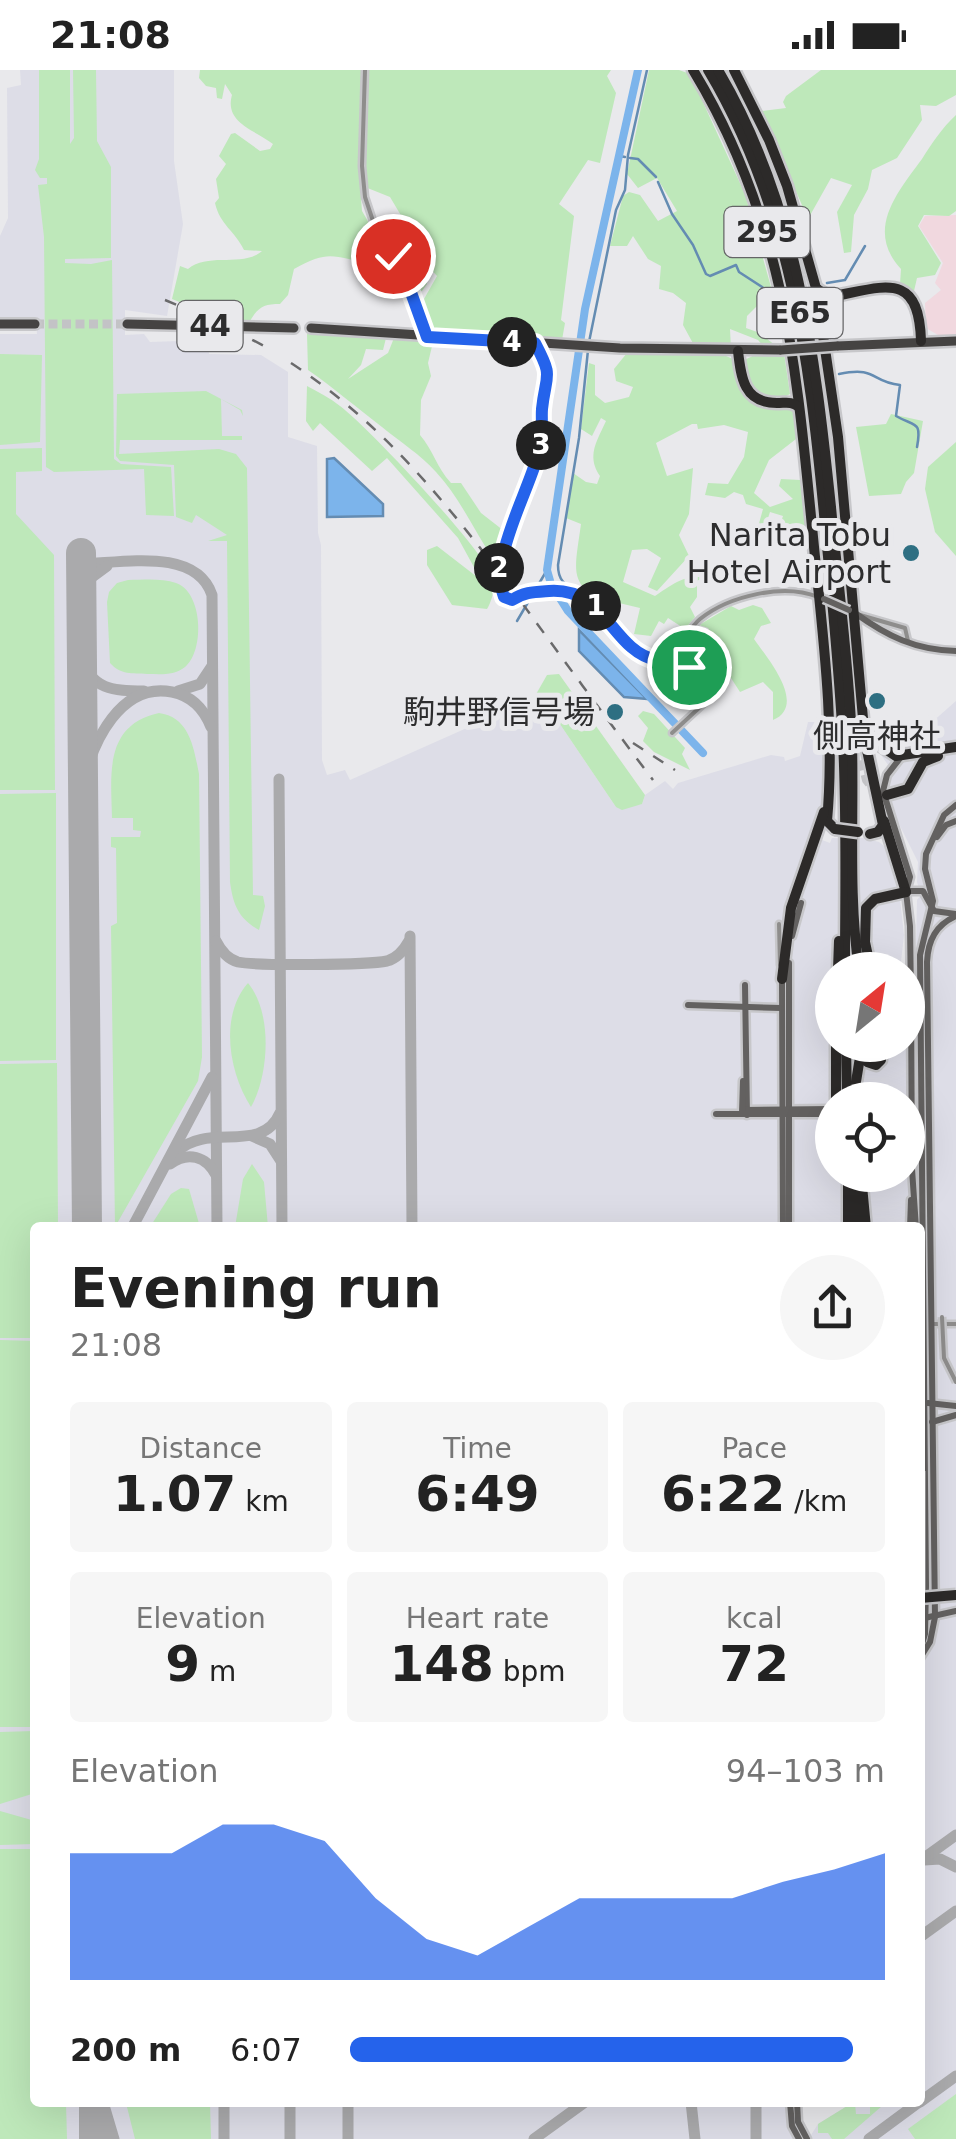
<!DOCTYPE html>
<html lang="en">
<head>
<meta charset="utf-8">
<style>
	:root { --surface:#fff; --page:#f6f6f6; --text:#222; --muted:#767676; --accent:#2563eb }
	body { margin:0; font-family:"DejaVu Sans","Noto Sans JP",sans-serif; background:var(--page); color:var(--text); height:100vh; display:flex; flex-direction:column; font-size:38px; white-space:nowrap }
	* { box-sizing:border-box; margin:0 }
	p { font-size:32px; color:var(--muted) }
	.icon { flex:none; width:55px; height:55px; fill:none; stroke:currentColor; stroke-width:2; stroke-linecap:round; stroke-linejoin:round }
	.map { position:relative; flex:1; overflow:hidden }
	.sheet { position:absolute; left:30px; top:1152px; width:895px; height:885px; display:flex; flex-direction:column; background:var(--surface); border-radius:10px; box-shadow:0 10px 40px #0002 }
	.sheet>* { flex:none }
	.needle { width:65px; rotate:30deg }
	.buttons { position:absolute; left:815px; top:882px; display:grid; gap:20px }
	.buttons a { display:grid; place-items:center; width:110px; height:110px; border-radius:50%; background:var(--surface); box-shadow:0 10px 40px #0002; font-size:50px }
	.pin { position:absolute; display:grid; place-items:center; width:85px; height:85px; color:#fff; margin:-42px; border:5px solid #fff; border-radius:50%; box-shadow:0 2px 10px #0007 }
	.km { position:absolute; width:50px; height:50px; margin:-25px; border-radius:50%; background:#222; color:#fff; font-size:28px; line-height:50px; text-align:center }
	.round { display:grid; place-items:center; flex:none; width:105px; height:105px; border-radius:52px; background:var(--page) }
	.overview { display:flex; align-items:center; justify-content:space-between; height:170px; padding:0 40px }
	h1 { font-size:55px; font-weight:800; line-height:75px }
	.figures { display:grid; grid-template-columns:repeat(3,1fr); gap:15px; height:170px; padding:10px 40px }
	.figures div { display:grid; align-content:center; border-radius:10px; background:var(--page); text-align:center }
	.figures b { font-size:50px; font-weight:800 }
	.figures small { font-size:28px; font-weight:400 }
	.figures p { font-size:28px }
	.chart { height:280px; padding:20px 40px }
	.chart p { display:flex; justify-content:space-between }
	.chart svg { width:100%; height:180px; margin-top:10px; fill:var(--accent); opacity:.7 }
	ul { padding:0 40px; list-style:none; font-size:32px }
	li { display:grid; grid-template-columns:160px 120px 1fr; align-items:center; height:75px }
	li i { height:25px; border-radius:12px; background:var(--accent) }
	.status { display:flex; justify-content:space-between; align-items:center; height:70px; padding:0 50px; background:var(--surface); direction:ltr }
	.status svg { height:28px; fill:currentColor }
	.map>svg:first-child { display:block }
	.commercial { fill:#f1d8df }
	.built { fill:#dddde7; fill-rule:evenodd }
	.green { fill:#bee8ba }
	.water { fill:#7cb4eb; stroke:#648cb2; stroke-width:2.5 }
	.lines { fill:none; stroke-linecap:round; stroke-linejoin:round }
	.stream { stroke:#648cb2; stroke-width:2.5 }
	.river { stroke:#7cb4eb; stroke-width:8 }
	.taxiway { stroke:#aaaaac; stroke-width:11 }
	.runway { stroke:#aaaaac; stroke-width:30 }
	.primary-tunnel { stroke:#c3c3c6; stroke-width:9; stroke-dasharray:9 4.5; stroke-linecap:butt }
	.highway-tunnel { stroke:#c3c3c6; stroke-width:10; stroke-dasharray:10 5; stroke-linecap:butt }
	.street-casing { stroke:#c7c7ca; stroke-width:9 }
	.secondary-casing { stroke:#c7c7ca; stroke-width:11 }
	.primary-casing { stroke:#c7c7ca; stroke-width:14 }
	.highway-casing { stroke:#c7c7ca; stroke-width:15 }
	.street { stroke:#8e8d8c; stroke-width:4 }
	.secondary { stroke:#636160; stroke-width:6 }
	.primary { stroke:#454342; stroke-width:9 }
	.highway { stroke:#2c2a29; stroke-width:10 }
	.rail { stroke:#6a6a6b; stroke-width:2.5; stroke-dasharray:12 12; stroke-linecap:butt }
	.street-bridge-casing { stroke:#c7c7ca; stroke-width:9; stroke-linecap:butt }
	.secondary-bridge-casing { stroke:#c7c7ca; stroke-width:11; stroke-linecap:butt }
	.primary-bridge-casing { stroke:#c7c7ca; stroke-width:14; stroke-linecap:butt }
	.highway-bridge-casing { stroke:#c7c7ca; stroke-width:15; stroke-linecap:butt }
	.street-bridge { stroke:#8e8d8c; stroke-width:4 }
	.secondary-bridge { stroke:#636160; stroke-width:6 }
	.primary-bridge { stroke:#454342; stroke-width:9 }
	.highway-bridge { stroke:#2c2a29; stroke-width:10 }
	.route-casing { stroke:#fff; stroke-width:20 }
	.route { stroke:#2563eb; stroke-width:12 }
	.poi-dot { fill:#2e6f82; stroke:#e9e9ec; stroke-width:4 }
	.labels { text-anchor:middle; stroke-width:10; stroke-linejoin:round; paint-order:stroke }
	.shield { fill:#e9e9ec; stroke:#656567; stroke-width:2.5 }
	.shield-label { font-size:30px; font-weight:bold; fill:#2d2d2e }
	.poi-label { font-size:32px; fill:#2d2d2e; stroke:#e9e9ec; text-anchor:end }
</style>
</head>
<body>
<div class="status"><b>21:08</b><svg viewBox="0 0 49 12"><path d="M0 12V9h3v3zM5 12V6h3v6zM10 12V3h3v9zM15 12V0h3v12zM26 1h20v11H26zM47 4h2v5h-2z"/></svg></div>
<div class="map">
<svg width="956" height="2069" viewBox="0 0 956 2069">
	<rect width="100%" height="100%" fill="#e9e9ec"/>
	<polygon class="commercial" points="956,145 956,265 938,265 926,258 925,233 941,220 935,213 943,193 919,156 925,146"/>
	<path class="built" d="M20,0H174V91L183,154L167,246L125,240V265L144,264L150,272L208,270L209,284L261,285L288,302V367L317,376L318,463L321,475L322,690L327,705L345,700L350,710L514,637L543,629L616,737L642,734L645,725L665,711L673,719L678,713L771,685L784,687L785,691L800,686L808,652H819L823,654L826,690L824,726L812,766L830,773L832,768H864L879,772L885,777L900,829L904,865L900,900H832V975H908V930L915,929L917,830L921,825L917,812L918,792L886,728L888,714L893,702L879,682V658L892,654L899,658L915,654L916,657L931,653L956,631V2069H0V264H37L36,247H0V166L8,148L7,18L21,15ZM832,1030H908V1105H832ZM35,1158H920V2032L852,2033L818,2054L811,2065L802,2049V2032H35Z"/>
	<g class="green">
		<polygon points="39,0 70,0 70,74 74,68 73,0 96,0 97,71 111,97 111,188 65,189 65,193 91,194 112,190 114,389 121,394 171,397 174,446 146,445 144,399 54,402 46,397 44,167 38,115 47,114 47,108 40,108 35,100 39,89"/>
		<path d="M200,0H611L607,6L616,23L600,93L588,90L559,134L574,146L561,250L565,253L562,270L435,262L420,236L437,206L429,197L424,202L427,214L422,221L411,223L409,227H397L394,223L379,226L373,209L398,202L424,184L390,127L360,115L362,141L385,181L372,193C335,189 332,177 294,199L288,225L280,234C264,234 258,237 250,251L231,253L172,229L180,196L188,199C209,182 243,198 262,181L244,180C235,161 220,155 215,133L219,128L216,109L226,94L219,86L231,64L235,63L260,81L270,79L273,74C255,60 224,53 232,25L225,14L222,29L217,28L216,18L206,16L199,8Z"/>
		<polygon points="649,0 679,0 690,4 745,124 776,235 765,228 747,246 746,258 760,263 776,276 764,277 758,270 730,259 731,279 695,277 683,255 686,233 673,223 659,219 661,196 648,189 633,166 627,176 610,176 623,126 629,122 640,125 658,151 677,141 657,108 638,118 627,104"/>
		<polygon points="821,0 956,0 956,25 936,36 920,35 922,50 897,88 872,100 868,119 854,145 851,182 844,183 837,142 852,115 831,108 808,149 761,41 786,38 783,32 786,26"/>
		<path d="M956,45V141L949,146L924,145L918,156L941,193L935,205L917,208L914,221L900,214L901,199C865,160 897,123 922,89C932,73 942,58 956,45Z"/>
		<path d="M307,264L386,268L383,280L366,279L361,295L348,309L388,283L394,268L433,272L428,293L431,306L421,330L420,365C433,380 437,398 451,413H461L481,443L508,464L496,493C475,463 461,429 436,402C420,384 400,372 382,357C357,338 334,318 308,300Z"/>
		<path d="M627,283L724,285L735,290L736,306L742,318L793,340L796,369L769,390L754,423L770,437L793,429L779,416L781,409L800,410L809,476L777,463L783,446L770,442L764,460L758,457L763,439L746,434L743,425L734,422L725,428L705,425L708,413L728,414L744,387L748,362L724,355L698,359L697,354H692L656,373L667,406L693,398L689,444L679,465L689,486L657,521L648,517L661,488L647,479L632,480L623,512L655,526C676,512 682,506 710,505L714,508L708,511L704,507L697,511V527L690,537L695,547L685,559L668,548L664,554L659,551L651,566L634,564L640,538L619,533L616,545C569,510 573,511 581,454L566,448L573,403L586,412L597,414L600,406C586,386 597,371 606,351L601,348L592,366L581,359L589,293L595,295V325L605,333L629,327L633,317L616,311L614,299Z"/>
		<polygon points="784,283 790,324 780,329 752,321 742,291 755,285"/>
		<polygon points="0,284 42,285 40,372 0,375"/>
		<path d="M307,316C318,322 330,328 340,336C366,355 487,483 493,509C495,520 492,530 487,539L452,535L427,495V480L437,476L481,510L458,468L387,388L372,401L320,353L313,361L306,351Z"/>
		<path d="M206,321L242,340L243,346L240,340L221,329L222,366H242V355V370H120L119,384L219,379L236,384L247,398L253,825L263,826L265,836L259,860C239,849 233,835 230,812L227,471H208L227,465L196,445L192,453L176,447L174,395L120,391L116,386L117,324Z"/>
		<polygon points="891,344 923,351 914,403 906,412 901,424 869,426 856,357 886,354"/>
		<polygon points="956,372 956,486 935,462 925,419 928,397"/>
		<polygon points="42,378 42,401 16,402 16,444 54,485 55,720 0,720 0,379"/>
		<path d="M128,510C143,510 162,508 176,513C203,522 205,581 185,597C174,606 160,604 147,604C132,603 121,605 110,593L107,532L109,522L117,513Z"/>
		<path d="M753,535L762,538L771,553L761,556L754,569C767,588 808,635 773,650V622L763,612L740,622L731,608H724L720,596L727,592L729,583L712,578L714,568L708,558L699,555L731,536L739,540Z"/>
		<polygon points="559,604 645,725 642,734 622,740 616,737 543,629 535,626 547,605"/>
		<polygon points="643,641 654,644 685,678 682,684 690,700 654,682 643,671 648,658 638,646"/>
		<path d="M159,643C190,647 194,679 199,704L202,987L198,1011L115,1157L111,856L117,853L116,778L111,777V767H140L141,761L133,760V748H112C111,704 104,655 159,643Z"/>
		<polygon points="56,723 56,990 0,991 0,724"/>
		<path d="M248,913C273,943 269,1005 251,1037C229,1003 219,946 248,913Z"/>
		<polygon points="57,993 58,1157 35,1158 35,1268 0,1268 0,994"/>
		<polygon points="252,1094 264,1112 268,1157 235,1157 243,1109"/>
		<polygon points="181,1118 189,1119 200,1157 150,1157 171,1124"/>
		<polygon points="0,1270 35,1271 35,1657 0,1657"/>
		<polygon points="35,1661 35,1723 0,1734 0,1662"/>
		<polygon points="0,1741 35,1751 35,1774 0,1775"/>
		<polygon points="0,1779 35,1779 35,2032 66,2033 67,2069 0,2069"/>
		<polygon points="956,2024 956,2069 915,2069 908,2059"/>
		<polygon points="126,2033 210,2033 211,2069 135,2069"/>
		<polygon points="852,2033 855,2033 856,2044 870,2044 870,2033 879,2033 882,2036 844,2069 832,2069 828,2063 818,2063 818,2054"/>
	</g>
	<g class="water">
		<polygon points="334,388 383,434 383,446 327,447 327,389"/>
		<polygon points="579,560 647,629 624,627 579,581"/>
	</g>
	<g class="lines">
		<g class="stream">
			<polyline points="620,86 625,87"/>
			<polyline points="630,88 638,89 656,107"/>
			<polyline points="658,112 672,144 693,175 706,204 710,206 736,195 739,202 765,219 772,244"/>
			<polyline points="827,213 845,210 865,176"/>
			<polyline points="589,272 616,140 625,120 628,85 647,0"/>
			<path d="M839,304C878,296 870,312 900,315L896,346C915,357 922,350 917,377"/>
			<path d="M578,520C564,515 558,510 558,495L579,368L588,280"/>
			<polyline points="517,551 547,500"/>
		</g>
		<polyline class="river" points="638,0 585,239 547,500 551,514 568,541 703,683"/>
		<g class="taxiway">
			<path d="M81,494C122,493 196,477 212,525L217,1158"/>
			<polyline points="81,528 88,510 107,496"/>
			<path d="M82,586C90,620 114,621 144,621"/>
			<polyline points="178,621 200,614 212,596"/>
			<polyline points="279,709 282,1158"/>
			<path d="M84,713C92,672 121,612 172,622C192,626 204,639 211,657"/>
			<polyline points="410,866 412,1158"/>
			<path d="M216,871C221,881 227,889 238,892C256,896 368,895 387,891C398,888 404,880 409,871"/>
			<polyline points="252,1066 270,1074 281,1091"/>
			<path d="M178,1081C208,1052 262,1085 280,1043"/>
			<path d="M170,1094C188,1081 206,1086 216,1105"/>
			<polyline points="132,1158 212,1007"/>
			<polyline points="924,1790 940,1789 956,1797"/>
			<polyline points="920,1791 956,1765"/>
			<polyline points="920,1867 956,1841"/>
			<polyline points="103,2032 114,2069"/>
			<polyline points="224,2032 224,2069"/>
			<polyline points="290,2032 290,2069"/>
			<polyline points="348,2032 348,2069"/>
			<polyline points="691,2032 695,2069"/>
			<polyline points="756,2032 756,2069"/>
			<polyline points="920,2032 956,2006"/>
			<polyline points="534,2069 585,2032"/>
			<polyline points="869,2069 919,2032"/>
		</g>
		<g class="runway">
			<polyline points="81,483 87,1158"/>
			<polyline points="94,2032 94,2069"/>
		</g>
		<polyline class="primary-tunnel" points="35,254 127,254"/>
		<polyline class="highway-tunnel" points="862,690 867,710 875,720"/>
		<g class="street-casing">
			<g id="street">
				<polyline points="365,0 362,96 365,127 378,166 404,203 426,262"/>
				<path d="M535,273L550,305L542,338V373L527,423L500,491L499,515L504,527L512,530C524,522 534,522 548,521C608,516 620,587 655,589C678,591 685,561 700,549C729,526 783,513 818,527"/>
				<polyline points="860,545 905,558 908,571"/>
				<polyline points="672,663 713,625 698,613 678,577"/>
				<polyline points="779,854 780,895"/>
				<polyline points="931,1254 956,1254"/>
			</g>
		</g>
		<g class="secondary-casing">
			<g id="secondary">
				<path d="M855,543C887,566 915,580 956,581"/>
				<polyline points="901,687 887,705 883,721 910,807 906,822 910,856 911,929"/>
				<polyline points="937,767 946,755 956,751"/>
				<polyline points="907,821 923,821 934,841 956,844"/>
				<polyline points="792,866 801,833"/>
				<polyline points="789,893 789,1158"/>
				<polyline points="782,909 783,1158"/>
				<polyline points="745,915 747,1045"/>
				<polyline points="688,935 781,938"/>
				<polyline points="743,1040 832,1039"/>
				<polyline points="742,1043 743,1011"/>
				<polyline points="716,1044 832,1044"/>
				<polyline points="912,1099 916,1158"/>
				<polyline points="910,1158 911,1130"/>
				<polyline points="928,1333 956,1336"/>
				<polyline points="932,1352 956,1345"/>
				<polyline points="920,1549 956,1541"/>
				<polyline points="920,1581 925,1564 926,1516 920,885 933,831 925,799 926,784 944,745 956,735"/>
				<path d="M920,1588L930,1572L935,1547L927,892C928,870 936,855 956,846"/>
				<polyline points="790,2032 792,2056 799,2069"/>
				<polyline points="797,2032 798,2052 807,2069"/>
			</g>
		</g>
		<g class="primary-casing">
			<g id="primary">
				<polyline points="0,254 35,254"/>
				<polyline points="127,254 294,258"/>
				<polyline points="311,258 620,278 781,280"/>
				<polyline points="837,276 956,271"/>
			</g>
		</g>
		<g class="highway-casing">
			<g id="highway">
				<path d="M693,0C789,158 797,308 815,487C824,574 835,664 827,751L835,759"/>
				<path d="M708,0C790,137 809,288 824,444C831,520 839,596 843,672C847,748 845,824 845,900"/>
				<path d="M718,0C798,135 815,284 831,437C838,515 849,594 852,672C854,748 848,825 859,900"/>
				<polyline points="734,0 769,70 787,116 816,218 838,367 865,671 883,755 878,762 870,764"/>
				<path d="M816,218L829,227C882,218 919,198 921,271"/>
				<path d="M738,281C741,308 744,333 777,333C787,333 791,331 799,337"/>
				<polyline points="868,655 878,674 896,686 956,677"/>
				<polyline points="887,725 908,719 923,692 938,686"/>
				<polyline points="884,751 906,822"/>
				<polyline points="838,900 839,871"/>
				<polyline points="871,900 865,872 866,838 875,829 906,822"/>
				<polyline points="782,909 791,838 824,742"/>
				<polyline points="846,975 847,1030"/>
				<polyline points="864,981 867,992 876,995 881,990 882,975"/>
				<polyline points="836,1030 836,975"/>
				<polyline points="853,1030 862,975"/>
				<polyline points="848,1105 848,1158"/>
				<polyline points="861,1105 866,1158"/>
				<polyline points="856,1111 856,1158"/>
			</g>
		</g>
		<use href="#street" class="street"/>
		<use href="#secondary" class="secondary"/>
		<use href="#primary" class="primary"/>
		<use href="#highway" class="highway"/>
		<g class="rail">
			<polyline points="165,230 214,250 270,279"/>
			<path d="M291,293C387,356 454,442 522,533C565,592 609,652 653,710"/>
			<polyline points="633,673 675,700"/>
		</g>
		<g class="street-bridge-casing">
			<polyline id="street-bridge" points="942,1247 944,1288 956,1312"/>
		</g>
		<g class="secondary-bridge-casing">
			<g id="secondary-bridge">
				<polyline points="824,529 849,540"/>
				<polyline points="911,929 912,1099"/>
				<polyline points="920,1401 920,1526"/>
			</g>
		</g>
		<g class="primary-bridge-casing">
			<polyline id="primary-bridge" points="781,280 837,276"/>
		</g>
		<g class="highway-bridge-casing">
			<g id="highway-bridge">
				<polyline points="835,759 858,762"/>
				<polyline points="920,1528 956,1525"/>
			</g>
		</g>
		<use href="#street-bridge" class="street-bridge"/>
		<use href="#secondary-bridge" class="secondary-bridge"/>
		<use href="#primary-bridge" class="primary-bridge"/>
		<use href="#highway-bridge" class="highway-bridge"/>
	</g>
	<g class="lines">
		<g class="route-casing">
			<path id="route" d="M393,186L404,203L427,267L535,273C554,309 546,302 542,339C541,352 544,365 540,378C530,420 489,487 504,527L512,530C524,522 534,522 549,521C606,517 611,580 656,590L678,577L689,597"/>
		</g>
		<use href="#route" class="route"/>
	</g>
	<g class="poi-dot">
		<circle cx="911" cy="483" r="10"/>
		<circle cx="877" cy="631" r="10"/>
		<circle cx="615" cy="642" r="10"/>
	</g>
	<g class="labels">
		<g class="shield">
			<rect x="724.5" y="137" width="85" height="50" rx="8"/>
			<rect x="757.5" y="218" width="85" height="50" rx="8"/>
			<rect x="177.5" y="231" width="65" height="50" rx="8"/>
		</g>
		<g class="shield-label">
			<text x="767" y="172">295</text>
			<text x="800" y="253">E65</text>
			<text x="210" y="266">44</text>
		</g>
		<g class="poi-label">
			<text x="891" y="476">Narita Tobu<tspan x="891" dy="37">Hotel Airport</tspan></text>
			<text x="595" y="653">駒井野信号場</text>
			<text x="877" y="677" text-anchor="middle">側高神社</text>
		</g>
	</g>
</svg>
<div class="buttons">
<a><svg class="needle" viewBox="-14 -14 28 28"><path d="M0-13l5 13h-10z" fill="#e53935"/><path d="M0 13l5-13h-10z" fill="#767676"/></svg></a>
<a><svg class="icon" aria-label="locate" viewBox="0 0 24 24"><circle cx="12" cy="12" r="6"/><path d="M12 2v4M12 18v4M2 12h4M18 12h4"/></svg></a>
</div>
<div class="pin" style="left:689px;top:597px;background:#1e9e55"><svg class="icon" aria-label="arrive" viewBox="0 0 24 24"><path d="M6 21V4h12l-3 4 3 4H6"/></svg></div>
<div class="pin" style="left:393px;top:186px;background:#d93025"><svg class="icon" aria-label="check" viewBox="0 0 24 24"><path d="M5 12l5 5 9-10"/></svg></div>
<b class="km" style="left:596px;top:536px">1</b>
<b class="km" style="left:499px;top:498px">2</b>
<b class="km" style="left:541px;top:375px">3</b>
<b class="km" style="left:512px;top:272px">4</b>
<section class="sheet">
<div class="overview"><div><h1>Evening run</h1><p>21:08</p></div><a class="round"><svg class="icon" aria-label="share" viewBox="0 0 24 24"><path d="M12 15V3M7 8l5-5 5 5M5 13v7h14v-7"/></svg></a></div>
<div class="figures">
<div><p>Distance</p><b>1.07<small> km</small></b></div>
<div><p>Time</p><b>6:49</b></div>
<div><p>Pace</p><b>6:22<small> /km</small></b></div>
</div>
<div class="figures">
<div><p>Elevation</p><b>9<small> m</small></b></div>
<div><p>Heart rate</p><b>148<small> bpm</small></b></div>
<div><p>kcal</p><b>72</b></div>
</div>
<div class="chart"><p><span>Elevation</span>94–103 m</p>
<svg viewBox="0 0 160 44" preserveAspectRatio="none"><path d="M0 44V13L10 13L20 13L30 6L40 6L50 10L60 24L70 34L80 38L90 31L100 24L110 24L120 24L130 24L140 20L150 17L160 13V44z"/></svg>
</div>
<ul>
<li><b>200 m</b>6:07<i style="width:94%"></i></li>
</ul>
</section>
</div>
</body>
</html>
